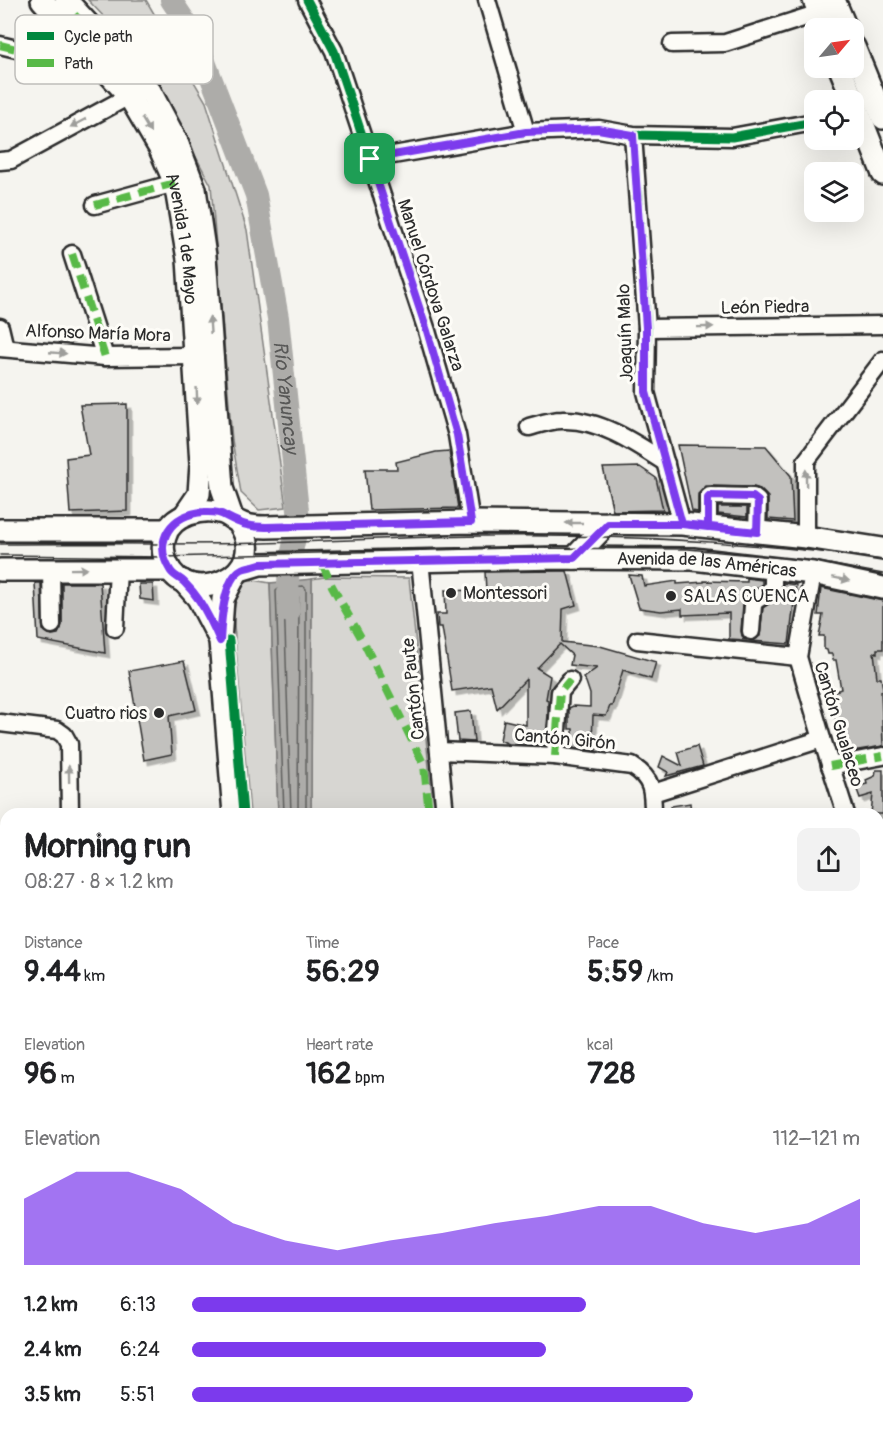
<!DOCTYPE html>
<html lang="en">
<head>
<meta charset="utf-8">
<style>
	:root { --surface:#fff; --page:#f2f2f2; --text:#202124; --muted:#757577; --accent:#7c3aed }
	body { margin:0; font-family:Pangolin,sans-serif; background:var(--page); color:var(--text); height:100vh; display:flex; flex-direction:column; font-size:22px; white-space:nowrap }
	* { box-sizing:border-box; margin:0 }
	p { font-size:20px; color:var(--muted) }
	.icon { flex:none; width:33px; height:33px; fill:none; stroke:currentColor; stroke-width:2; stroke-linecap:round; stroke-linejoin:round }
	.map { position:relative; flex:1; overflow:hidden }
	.details { position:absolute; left:0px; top:808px; width:884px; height:622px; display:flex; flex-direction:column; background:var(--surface); border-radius:18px 18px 0 0; box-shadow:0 6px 24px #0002 }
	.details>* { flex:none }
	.needle { width:39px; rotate:61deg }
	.tools { position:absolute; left:804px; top:18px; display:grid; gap:12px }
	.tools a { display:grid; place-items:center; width:60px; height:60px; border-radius:12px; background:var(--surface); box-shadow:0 6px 24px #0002; font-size:30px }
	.pin { position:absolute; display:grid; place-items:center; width:51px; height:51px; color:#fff; margin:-26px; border-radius:12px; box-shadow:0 3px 9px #0006 }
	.round { display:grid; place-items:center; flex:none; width:63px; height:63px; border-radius:12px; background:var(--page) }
	.headline { display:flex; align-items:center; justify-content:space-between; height:102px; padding:0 24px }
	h1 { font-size:33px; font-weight:700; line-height:45px }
	.figures { display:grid; grid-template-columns:repeat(3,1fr); gap:9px; height:102px; padding:6px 24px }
	.figures div { display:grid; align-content:center }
	.figures b { font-size:30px; font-weight:700 }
	.figures small { font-size:16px; font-weight:400 }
	.figures p { font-size:16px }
	.chart { height:168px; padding:12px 24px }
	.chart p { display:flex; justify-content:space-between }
	.chart svg { width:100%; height:108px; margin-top:6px; fill:var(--accent); opacity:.7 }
	ul { padding:0 24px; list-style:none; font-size:20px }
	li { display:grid; grid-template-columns:96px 72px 1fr; align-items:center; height:45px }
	li i { height:15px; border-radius:8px; background:var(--accent) }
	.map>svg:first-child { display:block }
	.green { fill:#d7d6d2; stroke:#81807e; stroke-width:1.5 }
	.water { fill:#adaca9; stroke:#797877; stroke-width:1.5 }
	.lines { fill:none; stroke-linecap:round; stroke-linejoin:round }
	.shore { stroke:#5f5f5d; stroke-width:1.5 }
	.river { stroke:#adaca9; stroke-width:22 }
	.building { fill:#c2c1be; stroke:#2b2b2b; stroke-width:1.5; filter:url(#shadow) }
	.minor-casing { stroke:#2b2b2b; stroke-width:21 }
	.major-casing { stroke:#2b2b2b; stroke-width:26 }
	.minor { stroke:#fdfcf7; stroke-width:16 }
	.major { stroke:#fdfcf7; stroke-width:21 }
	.tram { stroke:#2b2b2b; stroke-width:1.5 }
	.quiet { stroke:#58b947; stroke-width:8; stroke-dasharray:15 8; stroke-linecap:butt }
	.cycleway-casing { stroke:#fdfcf7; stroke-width:13 }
	.cycleway { stroke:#00873e; stroke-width:9 }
	.oneway { fill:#9e9e9b }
	.route-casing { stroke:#fff; stroke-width:12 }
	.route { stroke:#7c3aed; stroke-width:8 }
	.poi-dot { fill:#2b2b2b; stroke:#fdfcf7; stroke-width:2 }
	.labels { text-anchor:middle; stroke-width:6; stroke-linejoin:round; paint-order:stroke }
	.street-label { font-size:18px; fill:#2b2b2b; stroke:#fdfcf7 }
	.poi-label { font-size:18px; fill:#2b2b2b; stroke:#fdfcf7; text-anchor:start }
	.water-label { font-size:20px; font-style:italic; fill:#585857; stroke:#fdfcf7 }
	.key { fill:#fdfcf7; stroke:#bebdba; stroke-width:1.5 }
	.key-label { font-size:16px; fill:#2b2b2b }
</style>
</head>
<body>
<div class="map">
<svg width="883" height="1430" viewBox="0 0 883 1430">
	<defs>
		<filter id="shadow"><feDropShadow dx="4.5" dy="4.5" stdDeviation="0" flood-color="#0004"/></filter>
	</defs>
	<rect width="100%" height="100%" fill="#f5f4ef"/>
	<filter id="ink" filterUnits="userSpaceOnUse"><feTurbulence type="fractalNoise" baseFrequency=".0167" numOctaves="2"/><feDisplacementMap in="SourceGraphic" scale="12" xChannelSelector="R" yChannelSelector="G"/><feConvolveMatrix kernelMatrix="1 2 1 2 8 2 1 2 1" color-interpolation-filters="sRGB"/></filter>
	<g filter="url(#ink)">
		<g class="green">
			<polygon points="88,0 146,0 206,102 247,230 286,507 259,510 241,493 232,440 211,185 143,58"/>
			<polygon points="324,577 409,578 431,786 436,814 311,814 312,579"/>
			<polygon points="247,579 270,583 278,814 250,814 233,613 238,593"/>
			<polygon points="0,1045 6,1047 6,1120 0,1124"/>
			<polygon points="625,1425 677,1425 681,1430 630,1430"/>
			<polygon points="720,1425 797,1425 803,1430 724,1430"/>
		</g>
		<g class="water">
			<polygon points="312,579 311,814 278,814 270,583"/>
			<polygon points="677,1425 720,1425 724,1430 681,1430"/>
		</g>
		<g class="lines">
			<g class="shore">
				<polyline points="284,814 276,591 279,588 303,586 306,589 306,814"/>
				<polyline points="291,814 284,598 286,595 296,594 299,597 298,814"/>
			</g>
			<path class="river" id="s1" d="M171,0L195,36L256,195L278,318L299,520L288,569L289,612"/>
		</g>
		<g class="building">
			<polygon points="127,404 127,511 70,513 66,458 89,455 80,405"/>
			<polygon points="678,445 766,446 791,476 793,521 768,519 768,497 760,489 753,487 706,486 698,494 698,512 692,511"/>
			<polygon points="449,451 458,508 369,510 365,469 397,469 396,462 436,452"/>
			<polygon points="640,467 656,478 663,510 613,511 603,468"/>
			<polygon points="718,507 747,507 747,517 718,514"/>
			<polygon points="558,571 567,571 576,605 563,609 562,642 600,646 656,662 651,679 623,670 612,706 610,706 606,716 593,715 592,743 596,743 596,751 573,748 573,729 569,729 569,708 573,706 590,707 590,694 586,682 583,678 597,668 570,665 572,655 560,644 537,668 550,676 546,699 548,700 548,715 545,745 509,744 500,740 504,720 526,725 526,679 497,709 491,685 452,691 442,627 438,627 437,614 446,614 445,590 486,591 485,572"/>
			<polygon points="629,575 642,576 644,586 677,581 677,584 704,582 704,581 747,582 747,578 762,580 762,585 747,594 743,604 741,631 742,636 746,640 729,639 729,613 682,615 682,609 661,611 639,608"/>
			<polygon points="35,583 41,583 43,630 52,635 58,634 62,625 62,583 100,583 105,653 38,640"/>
			<polygon points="783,583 796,585 789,644 751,641 760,636 763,608 779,597"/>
			<polygon points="139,584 153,584 154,601 140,599"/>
			<polygon points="821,588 883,601 883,649 877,649 877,653 874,652 877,678 881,678 883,688 883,691 881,691 883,746 846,752 827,694 841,689 836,660 833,660 832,654 828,654 827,650 824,649 824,636 819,636 823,615 818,615"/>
			<polygon points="184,661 196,710 169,716 172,754 144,760 129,671"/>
			<polygon points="471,711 474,742 458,741 455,713"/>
			<polygon points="697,746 703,766 666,776 668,772 659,767 663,756 682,766 678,752"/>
			<polygon points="876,770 883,770 883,814 871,814 873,794 860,798 856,787 867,784 866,780 875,776"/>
			<polygon points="690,803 691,814 673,814 671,806"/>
		</g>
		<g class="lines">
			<g class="minor-casing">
				<g id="minor">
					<polyline points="307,0 334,51 427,331 457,435 471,522"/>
					<polyline points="487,0 526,132"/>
					<polyline points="672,44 725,43 819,13"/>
					<polyline points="0,45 37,54 75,20"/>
					<polyline points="633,135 647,328 646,392 682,524"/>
					<polyline points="370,159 526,132 599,129 633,135 732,137 814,122"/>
					<polyline points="0,161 11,160 129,96 140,93"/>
					<polyline points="95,205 175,183"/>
					<polyline points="72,254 105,357"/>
					<polyline points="0,327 5,348"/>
					<polyline points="647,328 883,325"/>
					<polyline points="0,348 105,357 195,356"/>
					<path d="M529,427C540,424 551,420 562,420C599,418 637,444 666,463"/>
					<polyline points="708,527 708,498 710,496 753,497 758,501 757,532"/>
					<polyline points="806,537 806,461 883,360"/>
					<polyline points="420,560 445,814"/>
					<polyline points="51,569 52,625"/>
					<polyline points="813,573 798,657 822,739 846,814"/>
					<polyline points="115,628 118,569"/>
					<polyline points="751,631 753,605 756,600 770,592 773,585 773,569"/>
					<polyline points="637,640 798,657"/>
					<polyline points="0,723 57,730 64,735 69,744 70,814"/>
					<path d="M439,751L555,756L632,766C653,779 653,792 653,814"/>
					<polyline points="555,756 560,692 570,680"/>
					<polyline points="830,766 883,756"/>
					<polyline points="653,793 822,739"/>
					<polyline points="0,873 6,873"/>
					<polyline points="0,1030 6,1032"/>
					<polyline points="878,1150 883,1150"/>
					<polyline points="0,1205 6,1204"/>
					<polyline points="878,1295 883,1293"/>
					<polyline points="878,1348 883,1359"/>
					<polyline points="150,1425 152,1430"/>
					<polyline points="608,1425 613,1430"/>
					<polyline points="810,1425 817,1430"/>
					<polyline points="241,1427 244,1425"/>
					<polyline points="305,1430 313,1425"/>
					<polyline points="524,1430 533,1425"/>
				</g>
			</g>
			<g class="major-casing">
				<g id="major">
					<path id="s2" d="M42,0L129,96L160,149L175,183L188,259L201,464L199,494L184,516"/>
					<polyline points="66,0 150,91 177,142 195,189 205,256 222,488 232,517"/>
					<polyline points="814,0 825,28"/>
					<polyline points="834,0 846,28"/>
					<polyline points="854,47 883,118"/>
					<polyline points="840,68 853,100"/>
					<polyline points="854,101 883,174"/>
					<path d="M238,522C276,575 187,611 167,564C163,555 162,546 165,537C171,514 203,507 223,513C229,515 233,520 239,522C246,526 257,527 266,527L471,522L682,524L806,537L883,549"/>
					<polyline points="0,530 166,530"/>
					<polyline points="574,558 608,523"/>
					<polyline points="0,570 169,570"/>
					<path id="s3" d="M240,570L260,564L558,558L693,559L813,573L883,588"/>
					<polyline points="183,581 198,598 219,638"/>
					<polyline points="234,814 220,641 223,599 236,574"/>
					<polyline points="0,1383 6,1407"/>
					<polyline points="10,1425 12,1430"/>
					<polyline points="458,1425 462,1430"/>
				</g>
			</g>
			<use href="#minor" class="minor"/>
			<use href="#major" class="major"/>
			<g class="tram">
				<path d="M0,544C88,543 175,545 263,543C336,541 408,537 481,536C615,534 750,541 883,560"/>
				<polyline points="0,555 164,557 510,548 688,549 807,560 883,574"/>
			</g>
			<g class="quiet">
				<polyline points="0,45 37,54 80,15"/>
				<polyline points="95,205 175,183"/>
				<polyline points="72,254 105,357"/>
				<polyline points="322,563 332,586 363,641 424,765 429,814"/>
				<polyline points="555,756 560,692 570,680"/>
				<polyline points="830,766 883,756"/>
				<polyline points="878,1295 883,1293"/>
				<polyline points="752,1425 755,1430"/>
			</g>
			<g class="cycleway-casing">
				<g id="cycleway">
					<polyline points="307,0 334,51 427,331 457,435 471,522"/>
					<polyline points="633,135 647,328 646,392 682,524"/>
					<polyline points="370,159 526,132 599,129 633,135 732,137 814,122"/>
					<polyline points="229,640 243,814"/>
				</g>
			</g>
			<use href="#cycleway" class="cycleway"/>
		</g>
		<defs><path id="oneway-solid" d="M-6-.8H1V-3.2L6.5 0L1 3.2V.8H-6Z" transform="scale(1.5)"/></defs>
		<g class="oneway">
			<use href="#oneway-solid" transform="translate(78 123) rotate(152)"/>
			<use href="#oneway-solid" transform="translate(146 125) rotate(59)"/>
			<use href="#oneway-solid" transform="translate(210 325) rotate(-94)"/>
			<use href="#oneway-solid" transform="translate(705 327) rotate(-1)"/>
			<use href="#oneway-solid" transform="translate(58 353) rotate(5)"/>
			<use href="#oneway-solid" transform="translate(197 396) rotate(87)"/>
			<use href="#oneway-solid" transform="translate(806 478) rotate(-91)"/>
			<use href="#oneway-solid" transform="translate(574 523) rotate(-180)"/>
			<use href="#oneway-solid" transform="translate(79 569) rotate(-1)"/>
			<use href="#oneway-solid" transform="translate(841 579) rotate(12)"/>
			<use href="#oneway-solid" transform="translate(69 774) rotate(-91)"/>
		</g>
	</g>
	<g class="lines" filter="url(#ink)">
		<g class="route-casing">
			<path id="route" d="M370,159L427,331L457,435L471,522L266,527C258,527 246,526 238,522C223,516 222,511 204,512C172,513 152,541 170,570C173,576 179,577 184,582C189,587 195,594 199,600C207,613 214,627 220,641C221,623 223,579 242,569C247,567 255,566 260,564L574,558L608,524H682L757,532L758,501L753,497L710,496L708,498V527L682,524L646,392V328L633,135L598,129L526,132L370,159"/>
		</g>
		<use href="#route" class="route"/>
	</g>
	<g class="poi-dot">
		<circle cx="451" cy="593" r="6"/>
		<circle cx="671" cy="596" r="6"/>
		<circle cx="159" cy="713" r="6"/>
	</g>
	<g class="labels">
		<g class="street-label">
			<text dy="6" stroke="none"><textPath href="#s2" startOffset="284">Avenida 1 de Mayo</textPath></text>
			<text transform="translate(431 285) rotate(72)" y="6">Manuel Córdova Galarza</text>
			<text transform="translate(765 307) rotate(-1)" y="6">León Piedra</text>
			<text transform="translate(98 333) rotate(2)" y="6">Alfonso María Mora</text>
			<text transform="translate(625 333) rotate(-92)" y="6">Joaquín Malo</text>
			<text dy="6" stroke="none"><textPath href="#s3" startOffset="468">Avenida de las Américas</textPath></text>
			<text transform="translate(413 689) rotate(-96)" y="6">Cantón Paute</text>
			<text transform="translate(839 724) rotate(73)" y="6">Cantón Gualaceo</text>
			<text transform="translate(565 739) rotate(5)" y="6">Cantón Girón</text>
		</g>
		<g class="poi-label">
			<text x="463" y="599">Montessori</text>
			<text x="683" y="602">SALAS CUENCA</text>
			<text x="147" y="719" text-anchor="end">Cuatro rios</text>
		</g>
		<g class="water-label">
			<text dy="7" stroke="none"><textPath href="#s1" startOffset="418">Río Yanuncay</textPath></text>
		</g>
	</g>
	<rect x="15" y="15" width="198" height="69" rx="9" class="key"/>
	<rect x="27" y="32" width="27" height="8" fill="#00873e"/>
	<rect x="27" y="59" width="27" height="8" fill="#58b947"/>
	<g class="key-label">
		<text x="64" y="42">Cycle path</text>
		<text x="64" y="69">Path</text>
	</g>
</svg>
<div class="tools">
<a><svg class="needle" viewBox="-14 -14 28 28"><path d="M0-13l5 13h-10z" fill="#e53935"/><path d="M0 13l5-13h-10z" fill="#757577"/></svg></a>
<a><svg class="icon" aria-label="locate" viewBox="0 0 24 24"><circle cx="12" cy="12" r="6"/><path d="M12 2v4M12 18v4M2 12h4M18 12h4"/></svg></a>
<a><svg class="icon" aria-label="layers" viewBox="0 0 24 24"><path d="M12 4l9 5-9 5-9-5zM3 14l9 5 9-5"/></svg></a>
</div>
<div class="pin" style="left:370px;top:159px;background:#1e9e55"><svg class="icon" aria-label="arrive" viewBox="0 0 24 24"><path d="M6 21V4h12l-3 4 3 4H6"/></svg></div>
<section class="details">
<div class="headline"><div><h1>Morning run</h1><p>08:27 · 8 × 1.2 km</p></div><a class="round"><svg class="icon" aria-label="share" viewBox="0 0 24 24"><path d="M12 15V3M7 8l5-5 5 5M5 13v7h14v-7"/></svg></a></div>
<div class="figures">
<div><p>Distance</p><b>9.44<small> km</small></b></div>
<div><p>Time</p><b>56:29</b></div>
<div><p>Pace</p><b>5:59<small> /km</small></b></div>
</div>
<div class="figures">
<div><p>Elevation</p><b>96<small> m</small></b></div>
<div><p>Heart rate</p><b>162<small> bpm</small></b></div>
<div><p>kcal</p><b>728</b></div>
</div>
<div class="chart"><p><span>Elevation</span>112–121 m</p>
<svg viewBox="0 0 160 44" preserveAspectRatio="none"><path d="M0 44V17L10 6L20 6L30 13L40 27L50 34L60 38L70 34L80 31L90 27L100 24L110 20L120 20L130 27L140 31L150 27L160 17V44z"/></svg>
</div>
<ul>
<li><b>1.2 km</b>6:13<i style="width:59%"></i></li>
<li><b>2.4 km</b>6:24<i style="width:53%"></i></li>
<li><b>3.5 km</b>5:51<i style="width:75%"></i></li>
</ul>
</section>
</div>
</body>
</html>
